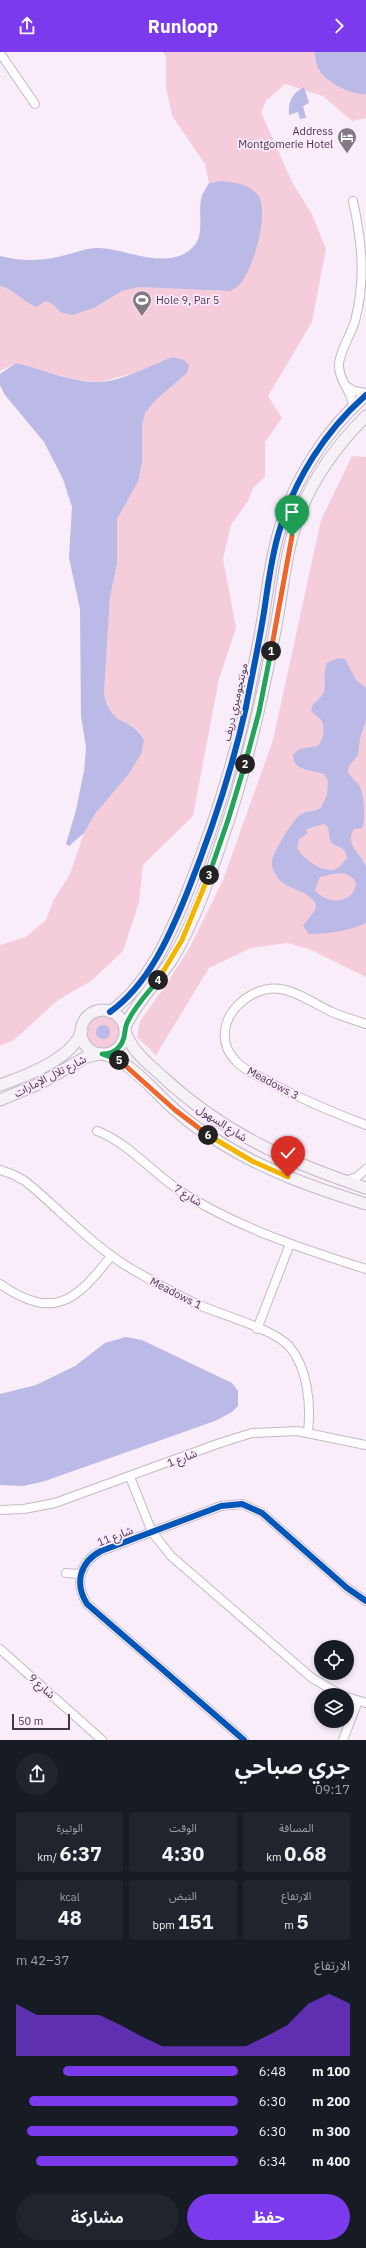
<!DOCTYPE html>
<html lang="ar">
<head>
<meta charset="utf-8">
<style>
	:root { --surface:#171b24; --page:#20242c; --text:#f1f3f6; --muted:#9ea1a6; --accent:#7c3aed }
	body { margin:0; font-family:"IBM Plex Sans","Noto Sans Arabic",sans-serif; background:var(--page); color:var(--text); direction:rtl; height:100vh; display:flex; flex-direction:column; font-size:15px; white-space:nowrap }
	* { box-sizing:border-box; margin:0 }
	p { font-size:13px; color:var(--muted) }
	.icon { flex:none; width:22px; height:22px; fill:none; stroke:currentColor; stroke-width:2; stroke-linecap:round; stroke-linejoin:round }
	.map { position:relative; height:1688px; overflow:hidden; direction:ltr }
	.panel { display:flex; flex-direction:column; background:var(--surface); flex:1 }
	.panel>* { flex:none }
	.fabs { position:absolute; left:314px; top:1588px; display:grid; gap:8px }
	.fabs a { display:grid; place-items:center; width:40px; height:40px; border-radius:50%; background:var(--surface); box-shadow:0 2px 6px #0003; font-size:20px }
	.scale { position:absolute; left:12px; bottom:10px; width:58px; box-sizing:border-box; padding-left:4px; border:2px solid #423a43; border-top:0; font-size:11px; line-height:14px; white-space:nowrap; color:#423a43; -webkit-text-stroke:3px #fde8ff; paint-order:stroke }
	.pin { position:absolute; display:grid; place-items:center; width:34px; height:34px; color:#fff; margin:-41px -17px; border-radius:50% 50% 50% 0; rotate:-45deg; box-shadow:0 0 4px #0007 }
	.pin .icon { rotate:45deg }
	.km { position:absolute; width:20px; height:20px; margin:-10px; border-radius:50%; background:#222; color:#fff; font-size:11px; line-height:20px; text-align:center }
	.round { display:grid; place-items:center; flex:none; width:42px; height:42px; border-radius:21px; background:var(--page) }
	.head { display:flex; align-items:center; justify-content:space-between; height:68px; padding:0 16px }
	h1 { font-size:22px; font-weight:700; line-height:30px }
	.stats { display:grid; grid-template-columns:repeat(3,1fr); gap:6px; height:68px; padding:4px 16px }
	.stats div { display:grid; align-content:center; border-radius:4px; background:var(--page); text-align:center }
	.stats b { font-size:20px; font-weight:700 }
	.stats small { font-size:11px; font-weight:400 }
	.stats p { font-size:11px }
	.chart { height:112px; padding:8px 16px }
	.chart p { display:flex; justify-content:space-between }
	.chart svg { width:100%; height:72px; margin-top:4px; fill:var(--accent); opacity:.7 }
	.primary-button { display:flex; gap:8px; margin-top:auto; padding:8px 16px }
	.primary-button a { flex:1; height:46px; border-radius:24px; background:var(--accent); color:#fff; font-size:16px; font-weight:700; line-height:46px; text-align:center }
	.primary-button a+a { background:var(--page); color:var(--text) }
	ul { padding:0 16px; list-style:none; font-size:13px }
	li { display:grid; grid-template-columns:64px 48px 1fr; align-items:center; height:30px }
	li i { height:10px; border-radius:5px; background:var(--accent) }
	header { display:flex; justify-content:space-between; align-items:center; height:52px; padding:0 16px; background:var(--accent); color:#fff; font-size:18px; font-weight:700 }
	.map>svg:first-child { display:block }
	.green { fill:#f5cdda }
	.water { fill:#bbb9e5; fill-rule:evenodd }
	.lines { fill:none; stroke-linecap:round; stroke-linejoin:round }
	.street-casing { stroke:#c3bac4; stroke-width:10 }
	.secondary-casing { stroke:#c3bac4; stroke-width:13 }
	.street { stroke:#fefcfe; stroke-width:8 }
	.secondary { stroke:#f5f1f7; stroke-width:11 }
	.cycleway-casing { stroke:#fde8ff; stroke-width:8 }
	.cycleway { stroke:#0057b8; stroke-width:6 }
	.split-1-casing { stroke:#fff; stroke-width:8 }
	.split-2-casing { stroke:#fff; stroke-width:8 }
	.split-3-casing { stroke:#fff; stroke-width:8 }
	.split-4-casing { stroke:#fff; stroke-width:8 }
	.split-5-casing { stroke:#fff; stroke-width:8 }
	.split-6-casing { stroke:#fff; stroke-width:8 }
	.split-7-casing { stroke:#fff; stroke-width:8 }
	.split-1 { stroke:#f0652b; stroke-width:5 }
	.split-2 { stroke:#22a559; stroke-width:5 }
	.split-3 { stroke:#22a559; stroke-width:5 }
	.split-4 { stroke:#f5b400; stroke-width:5 }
	.split-5 { stroke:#22a559; stroke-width:5 }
	.split-6 { stroke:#f0652b; stroke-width:5 }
	.split-7 { stroke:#f5b400; stroke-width:5 }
	.labels { text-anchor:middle; stroke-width:3.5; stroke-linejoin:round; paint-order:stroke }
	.poi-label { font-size:11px; fill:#423a43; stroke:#fde8ff; text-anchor:end }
	.street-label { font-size:11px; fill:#423a43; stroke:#fde8ff }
</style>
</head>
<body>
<header><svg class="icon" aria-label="forward" viewBox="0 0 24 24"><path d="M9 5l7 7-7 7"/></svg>Runloop<svg class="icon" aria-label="share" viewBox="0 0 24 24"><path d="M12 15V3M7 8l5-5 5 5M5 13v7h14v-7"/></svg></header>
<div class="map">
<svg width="366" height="1688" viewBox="0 0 366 1688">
	<rect width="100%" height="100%" fill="#f9edfa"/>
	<g class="green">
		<path d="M163,0H366V66L352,69L323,44L285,32L266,49L261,60L292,130L312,162L326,197L312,270L268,344L282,366L265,390V425L253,436L248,449L231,473L223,507L236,576L219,627L193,764L143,813L139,850L123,899L91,929L58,948L14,988L0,994V893L26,885L46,868L53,849L70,822L84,781L95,762L128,723L144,688L139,679L131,673L118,668L111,661L104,642L110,545L117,512V467L138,430L142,411V374L145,361L157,347L187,321L126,323L101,330L76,328L16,311L0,319V234C14,237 23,250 36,255L46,249L54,253L60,260L94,256L122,239L140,235L211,236L219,240L221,129L209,131L205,112L172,64L166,35V5Z"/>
		<polygon points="352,404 366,405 366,925 309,897 287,891 251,896 209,916 156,1003 137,985 140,969 166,933 190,895 223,828 273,688 321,468"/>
		<circle cx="104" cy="980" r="17"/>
	</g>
	<g class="water">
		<path d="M314,0H366V42C353,44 326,30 319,18C316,13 316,6 314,0Z"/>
		<path d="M304,35L309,51L303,54L306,66L300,67L298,60L289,63C288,50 292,41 304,35Z"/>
		<path d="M221,129C234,130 249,132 258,143C270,160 253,221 238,234C236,236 232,237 230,239L140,235L122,239L94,256L72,263L60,260L54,253L46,249L36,255C23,250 14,237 0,234V204C24,210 46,209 69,202C78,200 87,196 96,196C123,195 168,221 193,195C205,183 198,162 201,148C202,142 206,136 209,131Z"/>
		<path d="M173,305L184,308L189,313L187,321L157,347L145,361L142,374V411L138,430L117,467V512L110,545L104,642C113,679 130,662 144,688L141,702L128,723L95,762L84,781L69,794L66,792L76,758L84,719L86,695L81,664L80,557L69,506L72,455L63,427L44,390L5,343L0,333V322L16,311C43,317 72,331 100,330C124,329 150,313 173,305Z"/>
		<path d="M338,606L345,607L356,628L366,636V668L360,686L358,703L349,714L348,720C351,726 357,729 360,735C364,745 366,766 362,776L354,777C344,793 361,801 366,815C366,822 366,860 366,871C348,879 329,882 309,882L303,874L315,858L316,852C308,839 295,839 283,831C278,827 271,817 272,810C272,801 293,768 300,763C307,758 314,760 321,756L327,743L328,729L324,722C312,718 293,719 293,703L299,697L318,694C323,688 326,676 321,668C319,665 314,662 311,659L313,652C333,638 320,629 327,611ZM324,772L328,775C329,779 329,784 330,788C334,797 346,792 347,806C343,811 338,818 331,818C319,818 302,806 297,796L299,787L307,782V777ZM344,821L353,826L356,832C353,853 326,853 315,838L320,825L333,822Z"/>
		<circle cx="103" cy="980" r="7"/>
		<polygon points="126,1285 142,1288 232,1331 238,1339 238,1354 232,1360 215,1369 45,1429 23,1434 0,1433 0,1342 36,1333 75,1314 105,1291"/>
	</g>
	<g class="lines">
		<g class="street-casing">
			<g id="street">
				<polyline points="0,1 35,52"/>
				<path d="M353,149C362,190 366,228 355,269C351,283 340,298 339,312C338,328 352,339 353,354"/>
				<polyline points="346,334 354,339 366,341"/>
				<path d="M366,972C355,968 343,965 332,960C302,946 279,923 245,947C237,953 230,961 227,970C222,985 225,998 236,1009C244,1018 256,1023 266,1028C298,1046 332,1060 366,1073"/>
				<path d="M97,1079C126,1089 155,1123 183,1141C239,1176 303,1197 366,1217"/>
				<path d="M0,1118L12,1122L25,1129C62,1159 93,1195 135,1219C156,1231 177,1243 199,1253C222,1263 273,1277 289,1294C308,1316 311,1353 308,1380"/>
				<polyline points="345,1129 357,1125 366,1117"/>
				<path d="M0,1232C54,1269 76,1249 111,1204"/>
				<polyline points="257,1277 290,1192"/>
				<polyline points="130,1425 152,1480 171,1504 312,1626 341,1643"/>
				<polyline points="0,1458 24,1457 55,1451 220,1391 252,1381 297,1379 366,1393"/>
				<polyline points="66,1521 80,1522"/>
				<polyline points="0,1597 102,1688"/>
				<polyline points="347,1645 366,1651"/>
				<path d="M244,1688L87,1552C74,1531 80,1510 101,1499L221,1454L242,1452L262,1461L347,1536L366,1549"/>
				<polyline points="343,1688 358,1649"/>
			</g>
		</g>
		<g class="secondary-casing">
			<g id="secondary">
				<circle cx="103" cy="980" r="22"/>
				<path d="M110,960C149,932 170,883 187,841C211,781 232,718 246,655C252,623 259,592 264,560C268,534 271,506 279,480C294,428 325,379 366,343"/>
				<path d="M125,975C136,951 156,931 171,909C197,867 212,817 228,770C248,709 262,647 274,584C281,552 283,518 292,485C304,439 333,397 366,364"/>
				<path d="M125,979C132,1000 148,1011 163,1025C222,1080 290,1111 366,1136"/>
				<path d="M102,1002C132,1009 152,1038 174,1057C187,1069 202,1080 218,1089C263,1118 315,1136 366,1152"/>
				<path d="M0,1033C26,1024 74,1006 82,978"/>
				<polyline points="0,1048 41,1031 86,1005 100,1002"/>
			</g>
		</g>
		<use href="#street" class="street"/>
		<use href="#secondary" class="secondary"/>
		<g class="cycleway-casing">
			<g id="cycleway">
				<path d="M110,960C149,932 170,883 187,841C211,781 232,718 246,655C252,623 259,592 264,560C268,534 271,506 279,480C294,428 325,379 366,343"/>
				<path d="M244,1688L87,1552C74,1531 80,1510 101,1499L221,1454L242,1452L262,1461L347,1536L366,1549"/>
			</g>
		</g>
		<use href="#cycleway" class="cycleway"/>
	</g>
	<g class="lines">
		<g class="split-1-casing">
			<polyline id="split-1" points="271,599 292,484"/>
		</g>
		<g class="split-2-casing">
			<polyline id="split-2" points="245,712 259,660 271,599"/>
		</g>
		<g class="split-3-casing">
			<polyline id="split-3" points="209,823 228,768 245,712"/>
		</g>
		<g class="split-4-casing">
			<polyline id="split-4" points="158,928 182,888 209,823"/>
		</g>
		<g class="split-5-casing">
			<path id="split-5" d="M119,1008L102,1002C109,1002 115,1000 119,995C127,987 123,977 128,969C135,954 148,941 158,928"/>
		</g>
		<g class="split-6-casing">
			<polyline id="split-6" points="119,1008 175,1058 208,1083"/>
		</g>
		<g class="split-7-casing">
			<polyline id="split-7" points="208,1083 252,1109 288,1125"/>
		</g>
		<use href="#split-1" class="split-1"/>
		<use href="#split-2" class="split-2"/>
		<use href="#split-3" class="split-3"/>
		<use href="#split-4" class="split-4"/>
		<use href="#split-5" class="split-5"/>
		<use href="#split-6" class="split-6"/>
		<use href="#split-7" class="split-7"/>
	</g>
	<defs>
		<g id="hotel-pin" transform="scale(1)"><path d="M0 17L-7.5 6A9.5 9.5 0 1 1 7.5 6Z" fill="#827983" stroke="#fde8ff"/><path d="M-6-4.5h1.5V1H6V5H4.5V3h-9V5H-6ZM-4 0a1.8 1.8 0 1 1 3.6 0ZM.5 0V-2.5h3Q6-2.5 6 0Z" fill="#fff"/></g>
		<g id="stadium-pin" transform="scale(1)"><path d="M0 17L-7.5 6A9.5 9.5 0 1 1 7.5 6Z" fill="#827983" stroke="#fde8ff"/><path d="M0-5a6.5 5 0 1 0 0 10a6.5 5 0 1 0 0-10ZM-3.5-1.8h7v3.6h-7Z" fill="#fff"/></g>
	</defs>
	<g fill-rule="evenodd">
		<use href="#hotel-pin" x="347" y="85"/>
		<use href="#stadium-pin" x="142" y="248"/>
	</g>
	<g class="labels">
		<g class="poi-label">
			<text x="333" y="83">Address<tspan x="333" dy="13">Montgomerie Hotel</tspan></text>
			<text x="156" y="252" text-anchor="start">Hole 9, Par 5</text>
		</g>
		<g class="street-label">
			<text transform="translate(235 650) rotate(-77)" y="4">مونتجوميري دريف</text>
			<text transform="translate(50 1024) rotate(-27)" y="4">شارع تلال الإمارات</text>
			<text transform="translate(273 1031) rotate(28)" y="4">Meadows 3</text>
			<text transform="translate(222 1071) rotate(33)" y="4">شارع السهول</text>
			<text transform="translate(188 1143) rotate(32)" y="4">شارع 7</text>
			<text transform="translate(176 1241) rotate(27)" y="4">Meadows 1</text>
			<text transform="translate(182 1406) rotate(-21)" y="4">شارع 1</text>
			<text transform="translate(115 1484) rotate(-21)" y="4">شارع 11</text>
			<text transform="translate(42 1634) rotate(42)" y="4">شارع 9</text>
		</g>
	</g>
</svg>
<div class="fabs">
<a><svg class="icon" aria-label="locate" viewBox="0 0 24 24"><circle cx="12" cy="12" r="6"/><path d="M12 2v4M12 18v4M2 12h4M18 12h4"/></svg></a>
<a><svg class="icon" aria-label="layers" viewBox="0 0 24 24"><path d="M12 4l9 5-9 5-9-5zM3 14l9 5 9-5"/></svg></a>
</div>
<div class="scale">50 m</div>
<div class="pin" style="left:292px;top:484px;background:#1e9e55"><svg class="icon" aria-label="arrive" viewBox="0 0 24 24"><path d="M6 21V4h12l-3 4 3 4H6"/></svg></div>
<div class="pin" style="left:288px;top:1125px;background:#d93025"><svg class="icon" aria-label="check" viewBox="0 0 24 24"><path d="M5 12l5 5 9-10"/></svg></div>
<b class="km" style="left:271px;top:599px">1</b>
<b class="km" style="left:245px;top:712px">2</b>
<b class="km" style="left:209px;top:823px">3</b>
<b class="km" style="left:158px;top:928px">4</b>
<b class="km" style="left:119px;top:1008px">5</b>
<b class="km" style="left:208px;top:1083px">6</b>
</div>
<section class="panel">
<div class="head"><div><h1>جري صباحي</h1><p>09:17</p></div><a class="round"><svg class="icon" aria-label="share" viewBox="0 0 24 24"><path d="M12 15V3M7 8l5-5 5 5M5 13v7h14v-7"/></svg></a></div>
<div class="stats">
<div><p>المسافة</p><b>0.68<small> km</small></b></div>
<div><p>الوقت</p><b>4:30</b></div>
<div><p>الوتيرة</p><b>6:37<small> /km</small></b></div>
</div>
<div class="stats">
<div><p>الارتفاع</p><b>5<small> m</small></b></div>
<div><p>النبض</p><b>151<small> bpm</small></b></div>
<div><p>kcal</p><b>48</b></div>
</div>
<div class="chart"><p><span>الارتفاع</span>37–42 m</p>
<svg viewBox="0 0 160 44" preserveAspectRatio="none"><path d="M0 44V12L10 19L20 19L30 19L40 19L50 25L60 32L70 38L80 38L90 38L100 38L110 38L120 32L130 25L140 12L150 6L160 12V44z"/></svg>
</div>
<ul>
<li><b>100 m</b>6:48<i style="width:79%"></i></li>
<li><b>200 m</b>6:30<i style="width:94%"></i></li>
<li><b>300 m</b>6:30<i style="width:95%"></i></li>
<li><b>400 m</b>6:34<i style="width:91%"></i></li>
</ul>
<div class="primary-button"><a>حفظ</a><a>مشاركة</a></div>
</section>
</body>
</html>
